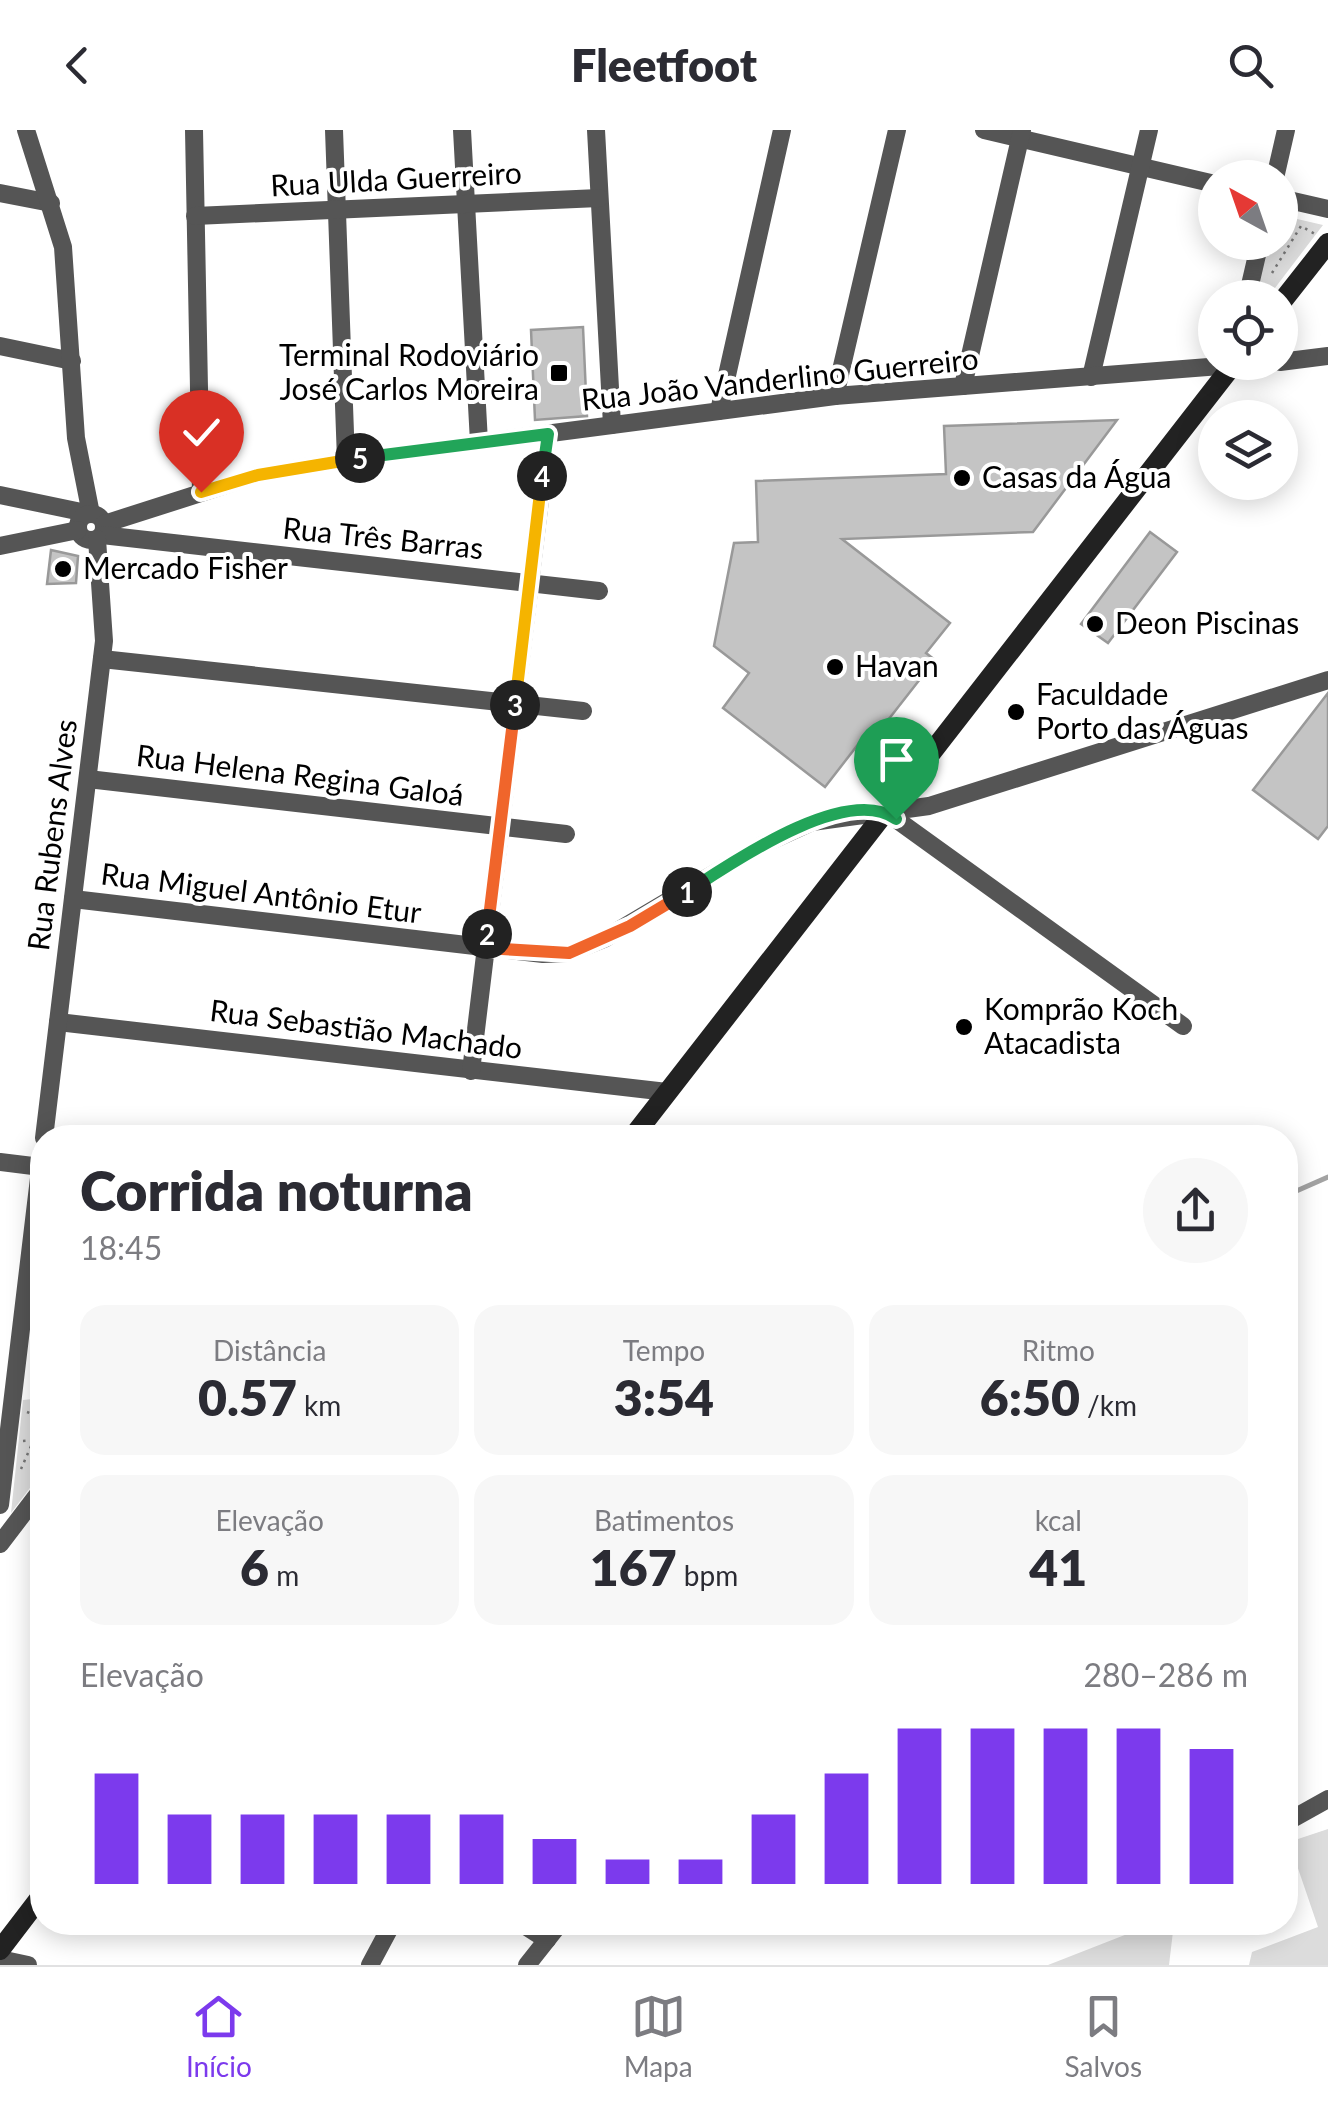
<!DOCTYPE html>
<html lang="pt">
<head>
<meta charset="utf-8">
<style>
	:root { --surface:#fff; --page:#f7f7f7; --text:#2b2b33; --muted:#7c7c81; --line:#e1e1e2; --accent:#7c3aed }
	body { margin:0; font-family:Lato,sans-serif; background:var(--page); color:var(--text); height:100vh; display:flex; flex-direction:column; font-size:38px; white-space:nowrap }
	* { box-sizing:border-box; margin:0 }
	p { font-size:32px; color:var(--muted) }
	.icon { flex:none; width:55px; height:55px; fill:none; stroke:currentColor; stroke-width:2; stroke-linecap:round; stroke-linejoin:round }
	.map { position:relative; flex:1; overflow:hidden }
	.panel { position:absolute; left:30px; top:995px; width:1268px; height:810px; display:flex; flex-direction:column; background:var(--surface); border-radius:40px; box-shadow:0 5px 25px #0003 }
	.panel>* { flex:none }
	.needle { width:65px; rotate:320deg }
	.controls { position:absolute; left:1198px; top:30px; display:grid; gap:20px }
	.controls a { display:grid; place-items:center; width:100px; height:100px; border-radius:50%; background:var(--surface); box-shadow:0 5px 25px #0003; font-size:50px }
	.pin { position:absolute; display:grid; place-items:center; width:85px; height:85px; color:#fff; margin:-102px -42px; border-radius:50% 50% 50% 0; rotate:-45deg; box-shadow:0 0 10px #0007 }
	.pin .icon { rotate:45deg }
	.km { position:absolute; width:50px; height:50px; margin:-25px; border-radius:50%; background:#222; color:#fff; font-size:28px; line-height:50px; text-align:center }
	.round { display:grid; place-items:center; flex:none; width:105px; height:105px; border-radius:52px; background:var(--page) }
	.summary { display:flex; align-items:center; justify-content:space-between; height:170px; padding:0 50px }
	h1 { font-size:55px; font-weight:800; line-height:75px }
	.metrics { display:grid; grid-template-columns:repeat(3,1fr); gap:15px; height:170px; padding:10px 50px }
	.metrics div { display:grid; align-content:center; border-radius:25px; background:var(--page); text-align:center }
	.metrics b { font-size:50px; font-weight:800 }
	.metrics small { font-size:28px; font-weight:400 }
	.metrics p { font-size:28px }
	.chart { height:280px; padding:20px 50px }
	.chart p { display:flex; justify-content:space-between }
	.chart svg { width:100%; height:180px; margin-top:10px; stroke:var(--accent); stroke-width:6 }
	header { display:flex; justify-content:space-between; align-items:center; height:130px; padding:0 50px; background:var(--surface); font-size:45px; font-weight:800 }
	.dock { display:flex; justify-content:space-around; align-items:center; height:140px; border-top:2px solid var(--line); background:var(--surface); font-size:28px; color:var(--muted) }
	.dock a { display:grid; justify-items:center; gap:5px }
	.dock .selected { color:var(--accent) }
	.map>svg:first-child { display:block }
	.green { fill:#dcdcdc }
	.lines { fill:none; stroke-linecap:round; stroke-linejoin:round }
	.stream { stroke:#a3a3a3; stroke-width:5 }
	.building { fill:#c4c4c4; stroke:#999; stroke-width:2.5 }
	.path { stroke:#777; stroke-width:2.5; stroke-dasharray:2.5 5; stroke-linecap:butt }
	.minor { stroke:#555; stroke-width:18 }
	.secondary { stroke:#222; stroke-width:20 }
	.split-1-casing { stroke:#fff; stroke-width:20 }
	.split-2-casing { stroke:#fff; stroke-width:20 }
	.split-3-casing { stroke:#fff; stroke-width:20 }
	.split-4-casing { stroke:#fff; stroke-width:20 }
	.split-5-casing { stroke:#fff; stroke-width:20 }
	.split-6-casing { stroke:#fff; stroke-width:20 }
	.split-1 { stroke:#22a559; stroke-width:12 }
	.split-2 { stroke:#f0652b; stroke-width:12 }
	.split-3 { stroke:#f0652b; stroke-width:12 }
	.split-4 { stroke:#f5b400; stroke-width:12 }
	.split-5 { stroke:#22a559; stroke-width:12 }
	.split-6 { stroke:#f5b400; stroke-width:12 }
	.poi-dot { fill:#000; stroke:#fff; stroke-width:4 }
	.labels { text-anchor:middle; stroke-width:8; stroke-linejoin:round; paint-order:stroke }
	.street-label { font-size:30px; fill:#000; stroke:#fff }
	.poi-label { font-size:30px; fill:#000; stroke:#fff; text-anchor:start }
</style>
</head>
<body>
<header><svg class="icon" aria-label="back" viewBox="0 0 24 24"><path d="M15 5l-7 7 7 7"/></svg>Fleetfoot<svg class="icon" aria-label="search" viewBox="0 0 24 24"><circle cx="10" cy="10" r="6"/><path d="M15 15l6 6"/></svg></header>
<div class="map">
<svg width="1328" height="1835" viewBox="0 0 1328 1835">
	<rect width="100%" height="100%" fill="#fff"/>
	<g class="green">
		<polygon points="1280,85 1323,95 1268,167 1255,168 1267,113 1280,112"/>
		<polygon points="42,1268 42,1342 11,1383 23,1270"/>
		<polygon points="1328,1699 1328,1835 1249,1835 1252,1822 1318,1797 1289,1712"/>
		<polygon points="1158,1792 1174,1793 1169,1835 1048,1835"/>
	</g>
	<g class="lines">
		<polyline class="stream" points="1285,1066 1328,1047"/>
	</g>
	<g class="building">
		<polygon points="583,197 587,286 535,290 531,200"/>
		<polygon points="1117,290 1033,402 842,409 950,493 926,523 935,530 870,613 863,608 825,657 723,578 749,543 714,516 734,413 758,412 756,351 946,344 944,296"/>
		<polygon points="1150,402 1177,422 1108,513 1081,494"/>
		<polygon points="51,420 78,426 76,453 47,454"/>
		<polygon points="1328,563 1328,696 1318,709 1253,660"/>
	</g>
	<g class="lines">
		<g class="path">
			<polyline points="1272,143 1301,96 1315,104"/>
			<polyline points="27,1282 42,1288"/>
			<polyline points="23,1311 42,1310"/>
			<polyline points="21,1339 42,1291"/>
		</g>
		<g class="minor">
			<polyline points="194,0 201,362"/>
			<polyline points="334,0 346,330"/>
			<polyline points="462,0 479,312"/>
			<polyline points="596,0 612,295"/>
			<polyline points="984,0 1215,54"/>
			<polyline points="1275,48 1286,0"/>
			<polyline points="0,63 51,73"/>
			<polyline points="1280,68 1328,79"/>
			<polyline points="195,86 599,68"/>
			<polyline points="1247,168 1260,112"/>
			<polyline points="0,216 72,231"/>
			<polyline points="1280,232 1328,226"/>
			<polyline points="1091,247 1149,0"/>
			<polyline points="963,256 1022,0"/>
			<polyline points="835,266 897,0"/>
			<polyline points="719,281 782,0"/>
			<polyline points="0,365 91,384 76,308 63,117 26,0"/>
			<circle cx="91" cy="397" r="13"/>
			<polyline points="104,394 257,345 346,330 835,266 1273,232"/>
			<polyline points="102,405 599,461"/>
			<polyline points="0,416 78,400"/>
			<polyline points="102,529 583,581"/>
			<polyline points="88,649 566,704"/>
			<polyline points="886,682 1183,896"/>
			<polyline points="73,769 543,824 569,823 604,809 764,714 812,692 929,676 1328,550"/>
			<polyline points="58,892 667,962"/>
			<polyline points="471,941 548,304"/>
			<polyline points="44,1008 104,511 97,409"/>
			<polyline points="0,1032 41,1037"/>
			<polyline points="0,1375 42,1023"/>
			<polyline points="0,1414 42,1359"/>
			<polyline points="1285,1693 1328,1669"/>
			<polyline points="519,1792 547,1810"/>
			<polyline points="0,1829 28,1835"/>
			<polyline points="370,1835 393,1792"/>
			<polyline points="527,1835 561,1792"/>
		</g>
		<g class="secondary">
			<polyline points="1280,174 1328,113"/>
			<polyline points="632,1008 1235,232"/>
			<polyline points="0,1820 42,1765"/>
		</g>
	</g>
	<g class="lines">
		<g class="split-1-casing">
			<path id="split-1" d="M687,762C730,734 846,653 896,689"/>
		</g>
		<g class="split-2-casing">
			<polyline id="split-2" points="487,804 485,818 569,823 630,796 687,762"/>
		</g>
		<g class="split-3-casing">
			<polyline id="split-3" points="487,804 515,575"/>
		</g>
		<g class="split-4-casing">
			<polyline id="split-4" points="515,575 542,346"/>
		</g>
		<g class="split-5-casing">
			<polyline id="split-5" points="360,328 548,304 542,346"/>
		</g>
		<g class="split-6-casing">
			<polyline id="split-6" points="201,362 258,345 360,328"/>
		</g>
		<use href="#split-1" class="split-1"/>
		<use href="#split-2" class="split-2"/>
		<use href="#split-3" class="split-3"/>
		<use href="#split-4" class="split-4"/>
		<use href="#split-5" class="split-5"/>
		<use href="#split-6" class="split-6"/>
	</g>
	<g class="poi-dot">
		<rect x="549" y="233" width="20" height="20" rx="5"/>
		<circle cx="962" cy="348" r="10"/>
		<circle cx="63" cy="439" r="10"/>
		<circle cx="1095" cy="494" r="10"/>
		<circle cx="835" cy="537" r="10"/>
		<circle cx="1016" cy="582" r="10"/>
		<circle cx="964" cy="897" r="10"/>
	</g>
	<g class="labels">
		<g class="street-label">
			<text transform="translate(396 50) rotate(-3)" y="10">Rua Ulda Guerreiro</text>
			<text transform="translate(780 250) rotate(-6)" y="10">Rua João Vanderlino Guerreiro</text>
			<text transform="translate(383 409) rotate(6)" y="10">Rua Três Barras</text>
			<text transform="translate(300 646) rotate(7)" y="10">Rua Helena Regina Galoá</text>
			<text transform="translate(53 705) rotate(-83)" y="10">Rua Rubens Alves</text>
			<text transform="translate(261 764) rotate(7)" y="10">Rua Miguel Antônio Etur</text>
			<text transform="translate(366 900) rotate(7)" y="10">Rua Sebastião Machado</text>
		</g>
		<g class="poi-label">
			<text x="539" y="236" text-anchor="end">Terminal Rodoviário<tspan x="539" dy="34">José Carlos Moreira</tspan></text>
			<text x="982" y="358">Casas da Água</text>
			<text x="83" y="449">Mercado Fisher</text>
			<text x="1115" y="504">Deon Piscinas</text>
			<text x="855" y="547">Havan</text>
			<text x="1036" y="575">Faculdade<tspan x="1036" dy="34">Porto das Águas</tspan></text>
			<text x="984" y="890">Komprão Koch<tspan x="984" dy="34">Atacadista</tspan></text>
		</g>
	</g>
</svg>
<div class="controls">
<a><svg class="needle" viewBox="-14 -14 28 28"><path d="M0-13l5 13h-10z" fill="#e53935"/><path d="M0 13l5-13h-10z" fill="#7c7c81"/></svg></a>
<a><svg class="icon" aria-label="locate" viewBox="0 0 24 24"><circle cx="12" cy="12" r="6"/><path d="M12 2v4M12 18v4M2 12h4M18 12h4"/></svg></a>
<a><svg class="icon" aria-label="layers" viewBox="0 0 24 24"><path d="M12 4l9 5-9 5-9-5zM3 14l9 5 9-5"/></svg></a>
</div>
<div class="pin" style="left:896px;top:689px;background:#1e9e55"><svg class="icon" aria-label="arrive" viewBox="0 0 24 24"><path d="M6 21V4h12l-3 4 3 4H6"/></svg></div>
<div class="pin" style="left:201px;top:362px;background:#d93025"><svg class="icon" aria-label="check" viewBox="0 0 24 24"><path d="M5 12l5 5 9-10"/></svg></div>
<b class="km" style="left:687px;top:762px">1</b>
<b class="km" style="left:487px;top:804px">2</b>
<b class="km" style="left:515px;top:575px">3</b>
<b class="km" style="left:542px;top:346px">4</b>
<b class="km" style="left:360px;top:328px">5</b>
<section class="panel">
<div class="summary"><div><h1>Corrida noturna</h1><p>18:45</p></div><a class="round"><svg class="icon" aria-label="share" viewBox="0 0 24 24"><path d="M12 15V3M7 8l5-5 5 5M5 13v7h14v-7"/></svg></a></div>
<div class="metrics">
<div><p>Distância</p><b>0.57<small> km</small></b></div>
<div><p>Tempo</p><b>3:54</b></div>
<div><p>Ritmo</p><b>6:50<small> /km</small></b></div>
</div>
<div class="metrics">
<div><p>Elevação</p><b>6<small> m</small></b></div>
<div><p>Batimentos</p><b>167<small> bpm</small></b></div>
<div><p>kcal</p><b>41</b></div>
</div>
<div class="chart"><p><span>Elevação</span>280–286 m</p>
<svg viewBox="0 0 160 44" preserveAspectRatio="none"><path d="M5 44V17M15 44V27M25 44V27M35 44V27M45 44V27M55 44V27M65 44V33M75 44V38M85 44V38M95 44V27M105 44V17M115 44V6M125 44V6M135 44V6M145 44V6M155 44V11"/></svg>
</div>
</section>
</div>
<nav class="dock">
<a class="selected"><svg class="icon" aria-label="home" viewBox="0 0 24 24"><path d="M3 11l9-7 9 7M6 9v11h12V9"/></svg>Início</a>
<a><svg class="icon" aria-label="map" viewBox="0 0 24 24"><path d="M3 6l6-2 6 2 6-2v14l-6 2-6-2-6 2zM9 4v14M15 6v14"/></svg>Mapa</a>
<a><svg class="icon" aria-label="saved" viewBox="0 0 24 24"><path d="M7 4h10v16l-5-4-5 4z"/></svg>Salvos</a>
</nav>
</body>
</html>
